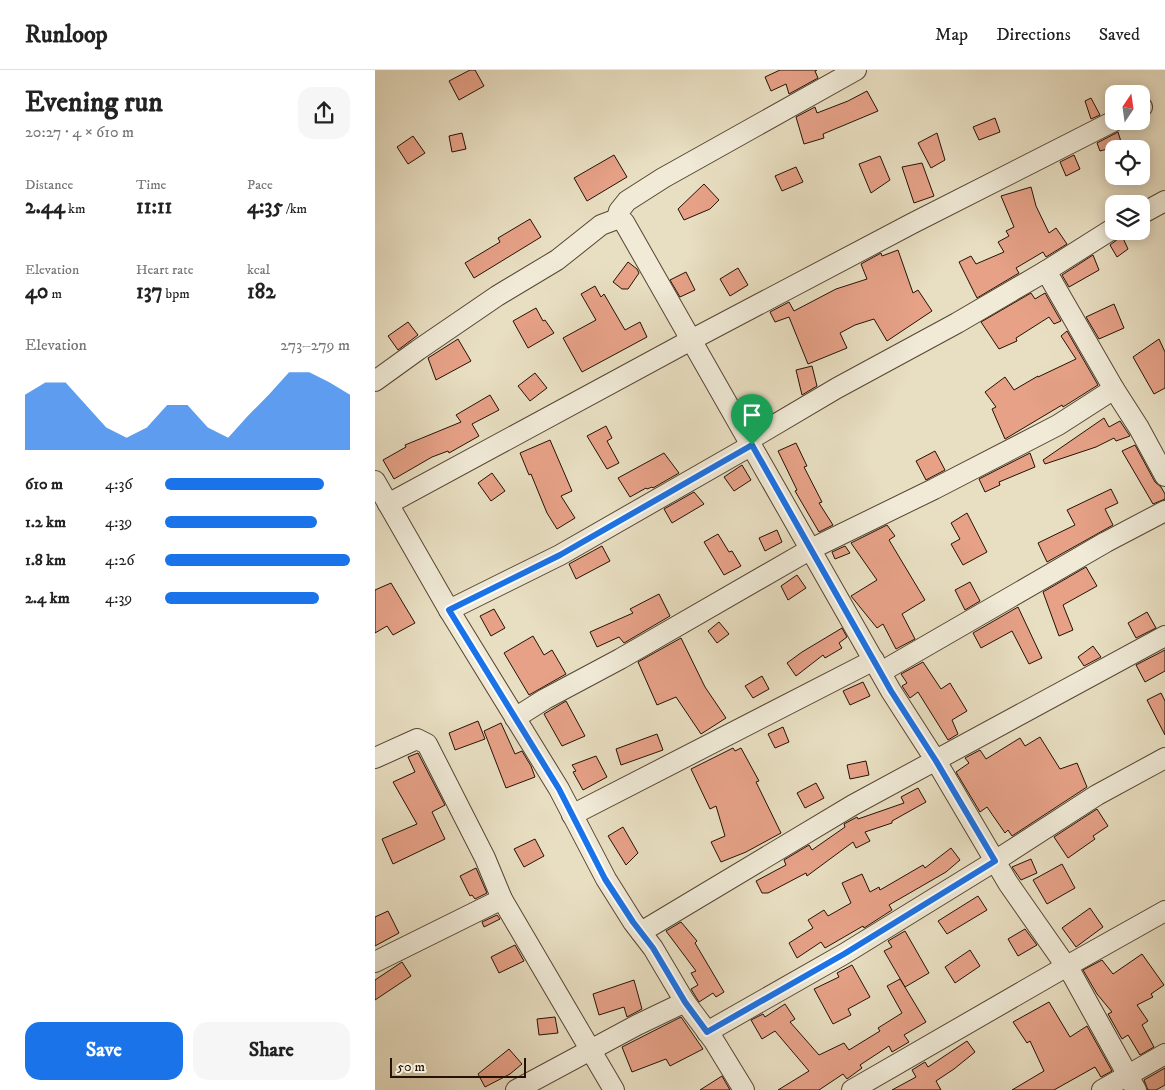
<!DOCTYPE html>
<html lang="en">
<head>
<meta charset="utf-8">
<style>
	:root { --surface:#fff; --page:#f6f6f6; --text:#222; --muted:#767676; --line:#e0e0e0; --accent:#1a73e8 }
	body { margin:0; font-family:"IM FELL DW Pica",serif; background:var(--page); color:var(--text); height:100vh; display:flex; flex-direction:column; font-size:19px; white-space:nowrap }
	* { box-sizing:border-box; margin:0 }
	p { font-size:16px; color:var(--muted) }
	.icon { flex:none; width:28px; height:28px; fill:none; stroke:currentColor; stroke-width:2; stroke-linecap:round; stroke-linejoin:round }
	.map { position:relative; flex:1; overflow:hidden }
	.side { display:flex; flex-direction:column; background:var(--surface); width:375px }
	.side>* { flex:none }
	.needle { width:32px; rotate:13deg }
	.fabs { position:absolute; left:730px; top:15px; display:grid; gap:10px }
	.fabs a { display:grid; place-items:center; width:45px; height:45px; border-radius:10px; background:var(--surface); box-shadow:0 2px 12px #0003; font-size:25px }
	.scale { position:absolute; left:15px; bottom:12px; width:136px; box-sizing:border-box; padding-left:5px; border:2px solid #251204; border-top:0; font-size:14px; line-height:18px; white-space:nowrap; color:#251204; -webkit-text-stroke:4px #f0ead7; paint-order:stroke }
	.pin { position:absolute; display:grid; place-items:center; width:42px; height:42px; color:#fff; margin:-51px -21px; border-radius:50% 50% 50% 0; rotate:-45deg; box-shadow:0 0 5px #0007 }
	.pin .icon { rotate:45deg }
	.round { display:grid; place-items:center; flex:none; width:52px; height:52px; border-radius:15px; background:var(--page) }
	.headline { display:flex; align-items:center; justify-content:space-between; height:85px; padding:0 25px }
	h1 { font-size:28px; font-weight:700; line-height:38px }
	.stats { display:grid; grid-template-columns:repeat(3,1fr); gap:8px; height:85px; padding:5px 25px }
	.stats div { display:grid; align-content:center }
	.stats b { font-size:21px; font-weight:700 }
	.stats small { font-size:14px; font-weight:400 }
	.stats p { font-size:14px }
	.chart { height:140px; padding:10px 25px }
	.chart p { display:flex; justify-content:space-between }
	.chart svg { width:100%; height:90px; margin-top:5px; fill:var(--accent); opacity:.7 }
	.cta { display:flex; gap:10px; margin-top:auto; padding:10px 25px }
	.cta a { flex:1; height:58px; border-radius:15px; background:var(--accent); color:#fff; font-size:20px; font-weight:700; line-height:58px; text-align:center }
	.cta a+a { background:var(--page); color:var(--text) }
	ul { padding:0 25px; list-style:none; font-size:16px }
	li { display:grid; grid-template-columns:80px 60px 1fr; align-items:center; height:38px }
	li i { height:12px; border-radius:6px; background:var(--accent) }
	header { display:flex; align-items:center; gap:30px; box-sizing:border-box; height:70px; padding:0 25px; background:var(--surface); border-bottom:1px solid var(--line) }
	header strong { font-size:24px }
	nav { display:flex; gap:28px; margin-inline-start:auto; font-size:18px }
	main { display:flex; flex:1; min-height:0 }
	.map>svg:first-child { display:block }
	.building { fill:#e6a187; stroke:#251204 }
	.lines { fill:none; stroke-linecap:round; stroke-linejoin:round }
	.minor-casing { stroke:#564533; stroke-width:22 }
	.minor { stroke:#f0ead7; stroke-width:20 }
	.route-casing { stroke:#fff; stroke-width:10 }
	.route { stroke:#1a73e8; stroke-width:6 }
</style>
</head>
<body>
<header>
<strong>Runloop</strong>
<nav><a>Map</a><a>Directions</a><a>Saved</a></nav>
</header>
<main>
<section class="side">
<div class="headline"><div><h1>Evening run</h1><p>20:27 · 4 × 610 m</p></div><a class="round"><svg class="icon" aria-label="share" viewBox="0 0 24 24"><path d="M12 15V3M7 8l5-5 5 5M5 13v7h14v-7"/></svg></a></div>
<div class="stats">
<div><p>Distance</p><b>2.44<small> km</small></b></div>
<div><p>Time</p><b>11:11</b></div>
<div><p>Pace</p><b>4:35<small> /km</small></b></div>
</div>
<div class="stats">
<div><p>Elevation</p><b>40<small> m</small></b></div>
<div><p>Heart rate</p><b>137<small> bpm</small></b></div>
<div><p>kcal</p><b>182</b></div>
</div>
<div class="chart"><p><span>Elevation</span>273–279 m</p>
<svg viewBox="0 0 160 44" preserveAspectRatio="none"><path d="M0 44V17L10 11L20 11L30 22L40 33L50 38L60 33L70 22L80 22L90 33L100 38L110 27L120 17L130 6L140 6L150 11L160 17V44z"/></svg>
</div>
<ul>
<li><b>610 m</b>4:36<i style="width:86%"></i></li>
<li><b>1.2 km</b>4:39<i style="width:82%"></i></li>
<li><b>1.8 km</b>4:26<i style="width:100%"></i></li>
<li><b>2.4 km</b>4:39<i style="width:83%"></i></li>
</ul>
<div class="cta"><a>Save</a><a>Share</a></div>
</section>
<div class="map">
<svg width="790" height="1020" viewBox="0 0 790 1020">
	<rect width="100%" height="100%" fill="#e8dec1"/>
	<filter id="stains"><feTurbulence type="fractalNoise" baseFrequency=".004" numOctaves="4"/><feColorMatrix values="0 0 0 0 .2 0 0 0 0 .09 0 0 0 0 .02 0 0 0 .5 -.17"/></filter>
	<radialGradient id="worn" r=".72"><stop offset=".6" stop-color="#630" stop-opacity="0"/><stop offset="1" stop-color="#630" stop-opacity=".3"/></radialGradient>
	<g class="building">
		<polygon points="95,0 100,0 109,16 84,30 74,11"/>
		<polygon points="405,0 442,0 440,1 443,8 414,24 411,14 396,21 390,7"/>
		<polygon points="492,21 503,41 448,64 449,68 429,74 421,47 440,37 442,43 473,31"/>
		<polygon points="716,28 725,45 716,49 710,31"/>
		<polygon points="620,48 625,62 604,70 598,57"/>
		<polygon points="743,62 747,75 725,81 722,73"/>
		<polygon points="87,63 91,79 77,82 74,66"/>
		<polygon points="562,63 570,90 556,98 543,73"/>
		<polygon points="38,66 50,83 33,94 22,77"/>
		<polygon points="239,85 252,107 212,131 199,108"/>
		<polygon points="699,85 705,99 691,106 685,92"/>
		<polygon points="505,86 515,110 496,123 484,94"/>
		<polygon points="547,93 559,126 539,133 527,97"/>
		<polygon points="421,97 428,112 407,121 400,106"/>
		<polygon points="329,114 344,130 335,139 309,150 303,139"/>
		<polygon points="656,117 661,136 674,163 681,158 692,174 671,187 668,182 641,198 644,203 602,228 584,192 596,186 601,194 629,182 623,172 634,166 631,161 639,157 626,126"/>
		<polygon points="155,149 166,167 99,208 90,193 125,172 123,168"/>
		<polygon points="747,166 753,179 742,187 735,175"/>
		<polygon points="523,180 538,223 543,220 557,241 512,271 499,249 480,255 465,263 472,278 433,294 414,247 400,252 395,242 414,232 419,241 461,219 492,209 486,194 506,183 507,186"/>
		<polygon points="718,185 724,200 694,217 687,205"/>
		<polygon points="253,192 262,199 264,203 253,219 247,219 238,212"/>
		<polygon points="363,198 373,215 355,226 345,209"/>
		<polygon points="311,202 320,220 305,227 295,210"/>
		<polygon points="220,216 226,227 229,224 250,260 265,252 272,267 207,302 188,268 221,250 206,224"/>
		<polygon points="656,223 660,229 670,223 686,251 679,254 674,247 641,268 642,271 624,279 606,252"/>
		<polygon points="739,234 749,258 724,269 711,247"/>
		<polygon points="161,238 168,251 170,250 179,263 153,278 138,251"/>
		<polygon points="33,252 43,265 23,280 13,266"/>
		<polygon points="692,261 723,315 688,337 687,335 630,369 617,339 621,337 610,322 630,307 639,320 663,306 663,307 701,289 686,266"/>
		<polygon points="83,269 96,291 61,310 53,288"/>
		<polygon points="784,269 790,282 790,318 779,324 758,287"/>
		<polygon points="437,296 442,316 427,325 421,300"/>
		<polygon points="160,303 172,318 155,331 143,316"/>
		<polygon points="115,325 124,340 97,354 104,366 74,383 73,381 57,387 19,409 8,390 31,377 30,375 86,352 81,345"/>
		<polygon points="390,331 397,343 378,354 371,343"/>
		<polygon points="729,348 734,357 745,351 755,366 741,371 739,368 721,377 670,394 668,390"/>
		<polygon points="231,356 237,368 232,371 244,393 232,399 212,366"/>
		<polygon points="175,370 197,421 186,426 200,448 182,459 172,443 156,404 154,405 145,383"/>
		<polygon points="421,373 432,396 429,397 447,432 444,433 458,455 444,462 420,421 422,420 403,381"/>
		<polygon points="760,375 780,412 786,417 790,424 790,429 778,434 747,381"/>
		<polygon points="560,381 570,400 551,410 541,391"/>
		<polygon points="289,383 304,403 278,418 277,417 272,419 271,418 255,427 243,408"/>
		<polygon points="655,383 660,397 624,412 625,415 610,422 604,409"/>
		<polygon points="367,395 376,410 359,421 349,407"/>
		<polygon points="117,403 130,421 116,431 103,413"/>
		<polygon points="736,419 743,433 730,439 738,455 672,492 663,473 700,455 692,440"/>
		<polygon points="319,422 329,434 297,453 289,439"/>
		<polygon points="592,443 612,482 588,495 576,474 585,469 576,453"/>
		<polygon points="512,455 520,466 514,470 550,530 527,544 540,569 521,579 508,554 502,558 476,526 502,510 476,473"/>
		<polygon points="402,460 407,472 390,481 384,468"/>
		<polygon points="343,464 354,482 357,481 366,496 349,505 329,472"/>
		<polygon points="227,476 235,491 201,509 194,494"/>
		<polygon points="470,476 475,483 460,489 457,482"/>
		<polygon points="711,497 722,516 688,535 698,560 684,566 668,522"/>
		<polygon points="422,505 431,518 413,530 406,516"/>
		<polygon points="595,512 605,531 590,540 580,520"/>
		<polygon points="16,513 40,553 18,565 12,556 0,563 0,520"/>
		<polygon points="284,524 295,546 249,573 244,567 222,577 215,562 258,543 255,539"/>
		<polygon points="643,537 667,588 654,594 637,561 606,578 598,563"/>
		<polygon points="119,539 130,558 116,566 105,546"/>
		<polygon points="772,542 781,558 761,568 753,553"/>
		<polygon points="344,552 354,564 342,573 333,561"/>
		<polygon points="467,558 472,567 464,573 467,578 450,588 448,585 421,606 412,593 427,582"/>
		<polygon points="158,566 169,585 177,580 191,604 154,625 129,583"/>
		<polygon points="306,568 330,617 351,648 326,664 301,627 282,635 263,592"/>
		<polygon points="718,576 726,587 709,596 703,587"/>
		<polygon points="790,580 790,601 770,612 761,595"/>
		<polygon points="548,592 566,619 575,613 592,641 577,650 583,664 573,670 543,622 535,628 527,616 532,613 526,604"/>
		<polygon points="387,606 394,619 378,628 370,616"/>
		<polygon points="488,612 495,626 475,635 468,621"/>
		<polygon points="786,623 790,631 790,665 772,630"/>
		<polygon points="191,631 210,666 187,676 169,644"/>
		<polygon points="103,651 110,669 80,680 74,663"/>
		<polygon points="126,653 140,684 147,681 156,696 160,707 131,718 109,661"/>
		<polygon points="408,657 414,672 400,678 393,664"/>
		<polygon points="282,664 288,680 246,695 241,679"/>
		<polygon points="665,667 685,699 702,693 712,717 637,766 633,760 630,763 612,737 605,742 581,702 594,693 590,688 605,680 611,689 645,668 650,676"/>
		<polygon points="358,678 360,681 366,678 384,711 381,712 406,763 371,782 346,792 336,772 350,766 341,736 335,739 316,699"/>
		<polygon points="43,683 70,735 57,742 70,769 18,794 7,769 42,754 18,712 40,702 33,687"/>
		<polygon points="221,686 232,707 208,720 198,702 201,701 197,695"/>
		<polygon points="491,691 494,705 475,709 472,695"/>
		<polygon points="441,713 449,728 430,738 422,723"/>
		<polygon points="543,718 551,732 517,751 517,753 490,762 495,771 481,778 478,772 432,806 431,803 393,823 387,823 381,811 411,795 409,790 434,775 437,780 470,757 469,754 482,747 483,749 529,733 526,727"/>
		<polygon points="722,739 733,756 718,766 720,769 693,788 679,767"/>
		<polygon points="248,757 263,783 251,795 233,766"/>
		<polygon points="160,769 169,786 149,797 139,779"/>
		<polygon points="576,778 585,790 571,802 514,835 517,840 489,858 488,856 450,878 446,872 422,888 414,873 438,858 433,850 449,840 453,846 476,833 467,813 487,804 495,822 504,817 505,820 548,795 550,798"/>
		<polygon points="656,789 662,803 646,810 637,797"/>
		<polygon points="687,794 700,818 672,834 658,810"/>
		<polygon points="101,798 112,823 100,829 97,825 95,826 85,806"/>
		<polygon points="603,826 612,840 572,864 563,851"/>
		<polygon points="715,838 728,857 701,877 687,858"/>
		<polygon points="13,841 24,863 0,876 0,847"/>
		<polygon points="122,845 125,849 109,857 107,852"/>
		<polygon points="306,852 322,871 320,873 349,922 341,927 338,923 324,932 316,919 323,915 316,903 321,901 291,861"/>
		<polygon points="650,859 662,875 643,886 633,869"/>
		<polygon points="530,861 554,903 530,917 509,881 517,877 513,871"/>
		<polygon points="140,875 149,891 124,903 116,887"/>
		<polygon points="595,880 605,896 580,913 570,897"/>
		<polygon points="767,884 789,915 776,924 778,927 762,935 773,951 767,955 779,977 765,985 753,965 747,969 733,944 737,942 722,924 708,900 727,890 738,904"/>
		<polygon points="27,892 36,906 0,930 0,910"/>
		<polygon points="477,895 495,927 473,939 476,945 458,954 439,919 464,907 462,903"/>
		<polygon points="525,909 551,952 529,965 534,972 517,982 514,976 485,995 487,998 472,1009 468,1004 444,1020 403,1020 434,1001 400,961 387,969 376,950 388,944 390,947 410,934 420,949 415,952 444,985 469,973 474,980 505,961 503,958 527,943 512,916"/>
		<polygon points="259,910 267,939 252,947 249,937 224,945 218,924"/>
		<polygon points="674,932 695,967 712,956 737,1001 726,1007 720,997 679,1020 637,1020 669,1001 655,971 652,973 638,952"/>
		<polygon points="180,947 183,963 164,965 162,949"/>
		<polygon points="306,947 328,979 295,996 291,989 257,1002 247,977"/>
		<polygon points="592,971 600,982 579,999 561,1011 566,1020 517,1020 541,1007 537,1000 550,992 553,997"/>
		<polygon points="134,979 147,994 135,1004 110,1017 103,1004"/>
		<polygon points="790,998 790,1015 781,1020 773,1020 769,1010"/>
		<polygon points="347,1006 355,1020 325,1020"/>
	</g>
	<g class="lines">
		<g class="minor-casing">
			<g id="minor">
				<polyline points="766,37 767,37"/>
				<polyline points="766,144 790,131"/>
				<polyline points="242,149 244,141 252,131 288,108 481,0"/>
				<polyline points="671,201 739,319 764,358 790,406"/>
				<polyline points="0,311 43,280 122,226 182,190 226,155 242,149 249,152 516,621 561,691 633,813 698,906 761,1020"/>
				<polyline points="374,370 462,318 582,253 671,201 739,158"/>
				<polyline points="0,411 74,540 184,719 231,809 258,852 278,878 310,932 339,971 369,1020"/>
				<polyline points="13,434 316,270 538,153 739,51"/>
				<polyline points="74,540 185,485 377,375"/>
				<polyline points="506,602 731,472 790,441"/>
				<polyline points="140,648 170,629 245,589 436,479 559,419 683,355 739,319"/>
				<polyline points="0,688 42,669 52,674 110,788 127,829 239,1020"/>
				<polyline points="197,745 499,590"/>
				<polyline points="266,862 478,735 790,566"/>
				<polyline points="0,892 127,829"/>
				<polyline points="332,962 469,884 620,791 722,725 790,688"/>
				<polyline points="141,1020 262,955 310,932"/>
				<polyline points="477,1020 692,896 790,841"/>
				<polyline points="727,1020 790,984"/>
			</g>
		</g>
		<use href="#minor" class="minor"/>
	</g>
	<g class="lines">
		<g class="route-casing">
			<polygon id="route" points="377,375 516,621 561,691 620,791 469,884 332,962 310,932 278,878 258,852 230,809 184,719 74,540 185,485"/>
		</g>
		<use href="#route" class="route"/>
	</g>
	<rect width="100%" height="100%" filter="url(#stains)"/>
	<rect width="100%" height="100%" fill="url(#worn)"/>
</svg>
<div class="fabs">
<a><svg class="needle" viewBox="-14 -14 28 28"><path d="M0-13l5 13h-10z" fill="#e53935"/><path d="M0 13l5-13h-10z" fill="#767676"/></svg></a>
<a><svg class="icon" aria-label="locate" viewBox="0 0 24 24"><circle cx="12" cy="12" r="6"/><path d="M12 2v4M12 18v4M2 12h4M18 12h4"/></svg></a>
<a><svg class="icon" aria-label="layers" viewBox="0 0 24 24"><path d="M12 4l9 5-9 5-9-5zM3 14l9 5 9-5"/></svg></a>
</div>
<div class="scale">50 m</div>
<div class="pin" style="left:377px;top:375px;background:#1e9e55"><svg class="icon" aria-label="arrive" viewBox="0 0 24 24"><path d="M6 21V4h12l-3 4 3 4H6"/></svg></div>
</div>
</main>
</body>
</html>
